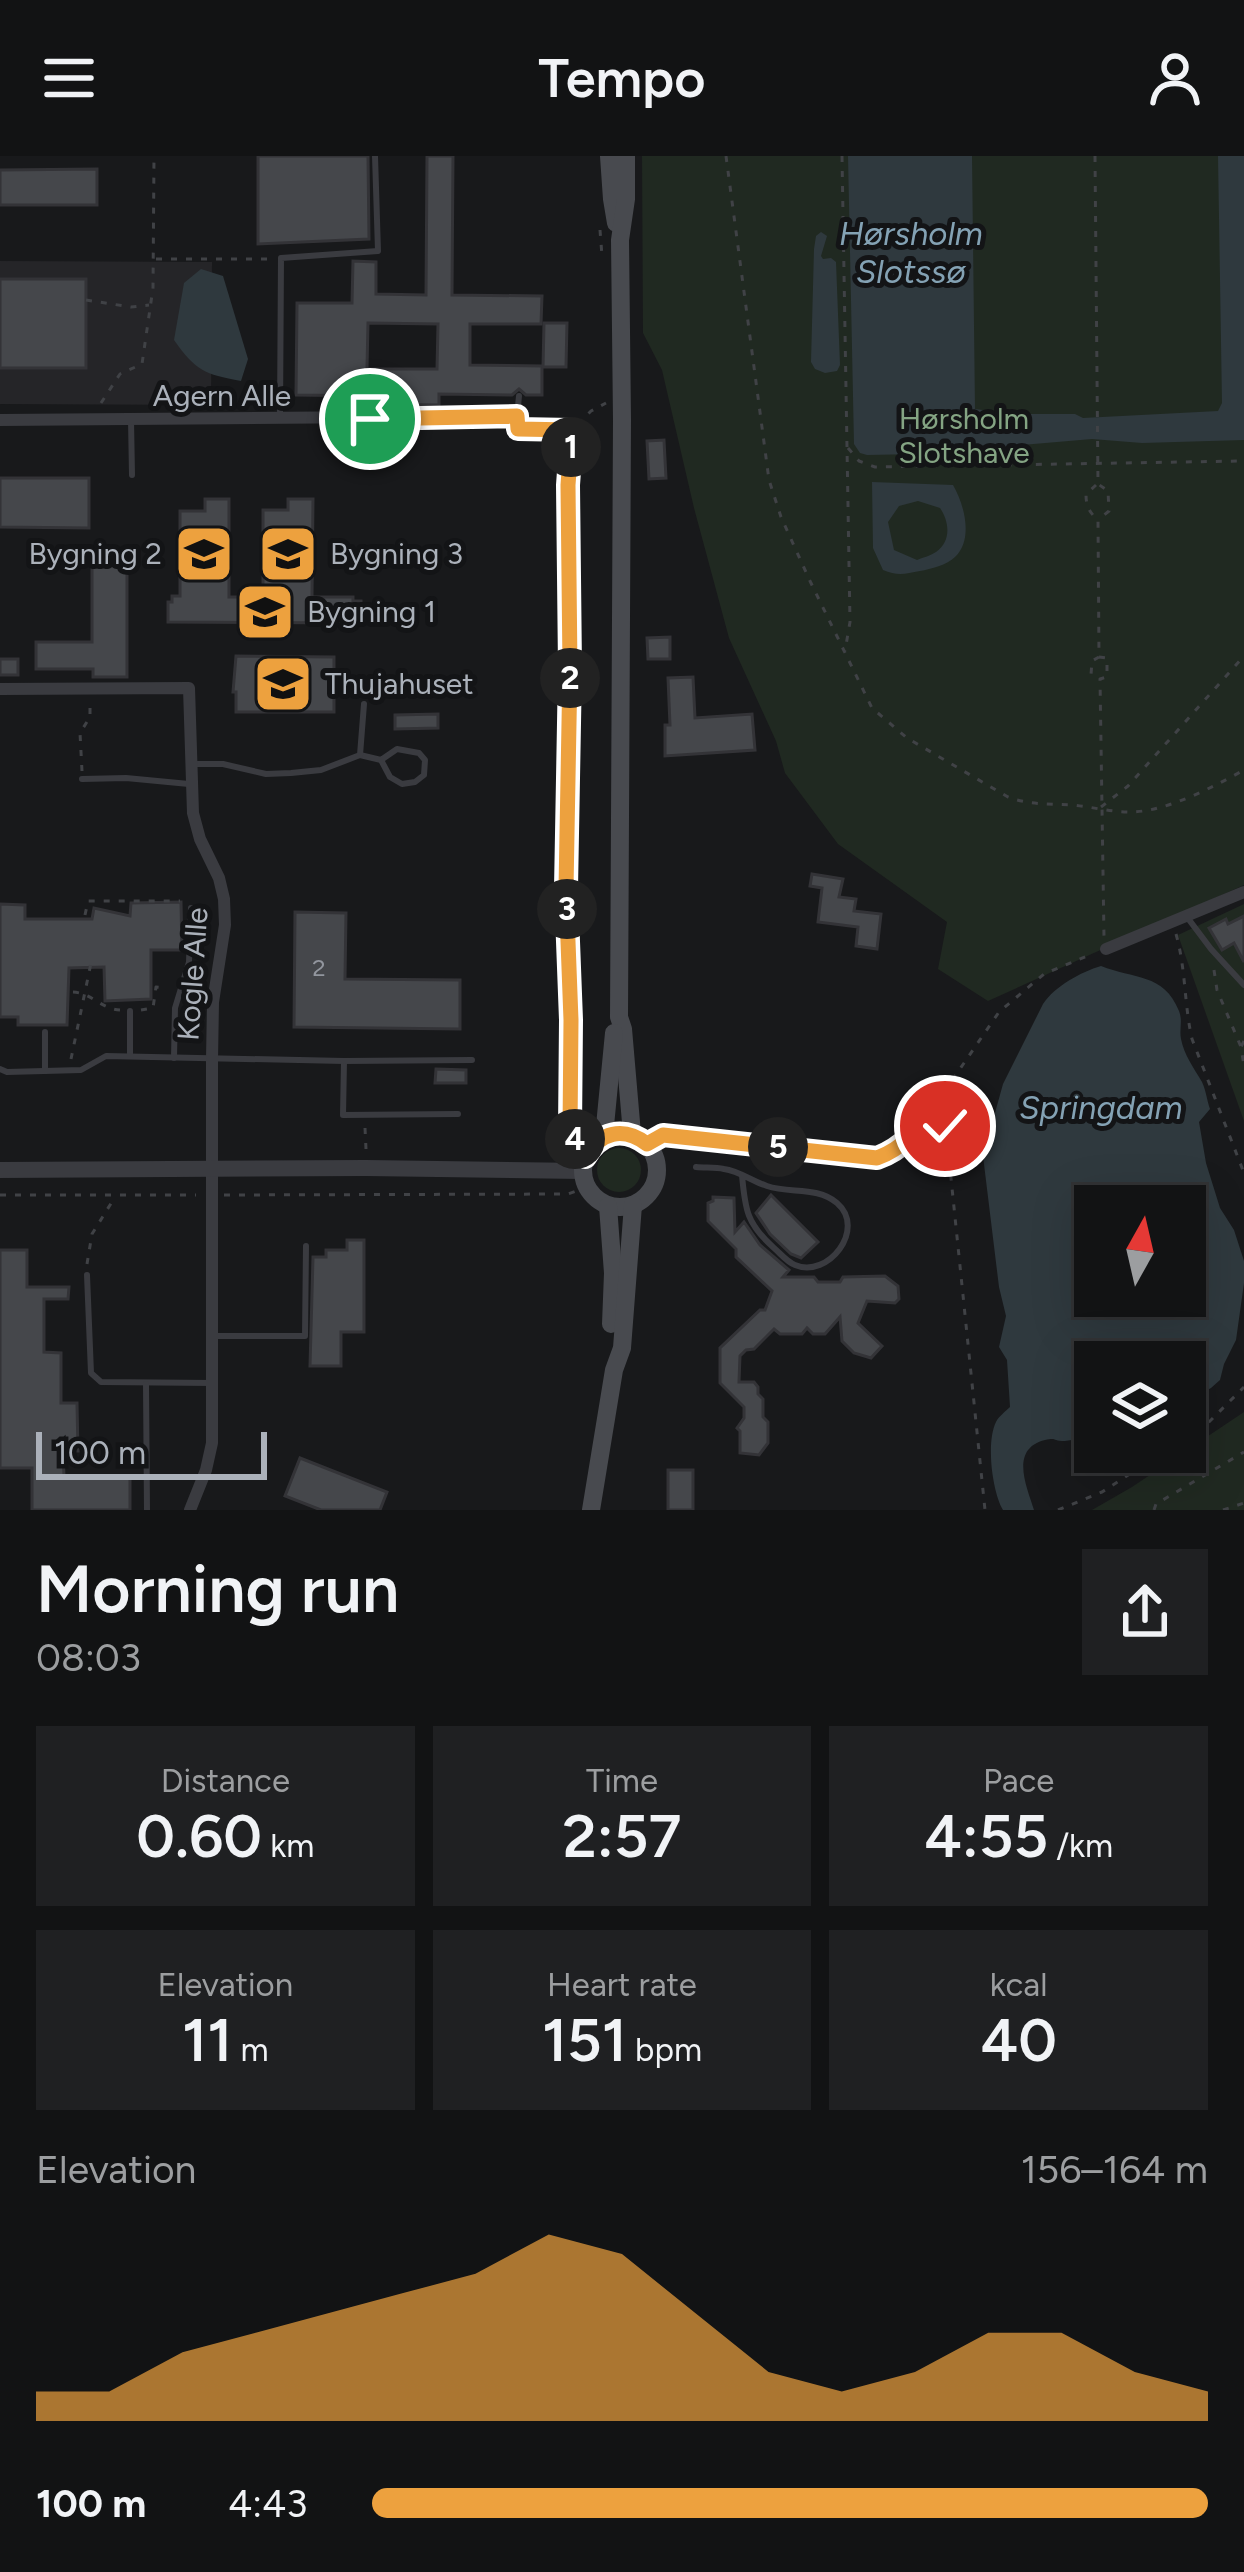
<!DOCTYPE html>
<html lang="en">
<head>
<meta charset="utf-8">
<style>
	:root { --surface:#121314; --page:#1f2022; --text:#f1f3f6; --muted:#9c9ea0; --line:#313234; --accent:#eda13e }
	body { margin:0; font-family:Figtree,sans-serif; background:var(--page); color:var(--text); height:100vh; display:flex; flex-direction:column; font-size:45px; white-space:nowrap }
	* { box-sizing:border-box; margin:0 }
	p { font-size:39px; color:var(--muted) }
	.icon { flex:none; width:66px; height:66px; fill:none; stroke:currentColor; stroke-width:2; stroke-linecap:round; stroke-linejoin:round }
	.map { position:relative; height:1354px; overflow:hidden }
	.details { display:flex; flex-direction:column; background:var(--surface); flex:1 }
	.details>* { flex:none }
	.needle { width:78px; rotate:8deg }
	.tools { position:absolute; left:1074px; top:1029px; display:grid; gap:24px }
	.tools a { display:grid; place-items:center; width:132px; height:132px; border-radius:0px; background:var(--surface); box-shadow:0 12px 48px #0002,0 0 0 3px var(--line); font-size:60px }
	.scale { position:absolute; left:36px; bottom:30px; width:231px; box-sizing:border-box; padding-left:12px; border:6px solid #abb1ba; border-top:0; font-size:33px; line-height:42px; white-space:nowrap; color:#abb1ba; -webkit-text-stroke:9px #131416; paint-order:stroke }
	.pin { position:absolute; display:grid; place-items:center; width:102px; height:102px; color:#fff; margin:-51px; border:6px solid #fff; border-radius:50%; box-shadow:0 3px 12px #0007 }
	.km { position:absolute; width:60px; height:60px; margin:-30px; border-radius:50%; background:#222; color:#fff; font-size:33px; line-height:60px; text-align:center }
	.round { display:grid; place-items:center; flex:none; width:126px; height:126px; border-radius:0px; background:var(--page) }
	.summary { display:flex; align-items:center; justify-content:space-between; height:204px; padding:0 36px }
	h1 { font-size:66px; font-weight:600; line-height:90px }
	.stats { display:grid; grid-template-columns:repeat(3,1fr); gap:18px; height:204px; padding:12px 36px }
	.stats div { display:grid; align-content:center; border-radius:0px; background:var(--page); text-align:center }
	.stats b { font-size:60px; font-weight:600 }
	.stats small { font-size:33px; font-weight:400 }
	.stats p { font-size:33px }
	.chart { height:336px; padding:24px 36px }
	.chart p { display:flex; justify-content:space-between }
	.chart svg { width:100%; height:216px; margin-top:12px; fill:var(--accent); opacity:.7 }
	ul { padding:0 36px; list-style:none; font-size:39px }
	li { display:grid; grid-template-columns:192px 144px 1fr; align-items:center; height:90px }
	li i { height:30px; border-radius:15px; background:var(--accent) }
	header { display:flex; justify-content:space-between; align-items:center; height:156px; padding:0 36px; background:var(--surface); font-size:54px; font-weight:600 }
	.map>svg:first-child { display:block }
	.built { fill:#252528 }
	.green { fill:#202921 }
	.water { fill:#2f393e; fill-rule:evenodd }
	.building { fill:#45474b; stroke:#333337; stroke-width:3; fill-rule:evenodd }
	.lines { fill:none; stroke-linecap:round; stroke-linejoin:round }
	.path { stroke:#404246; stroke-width:3; stroke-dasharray:6 9; stroke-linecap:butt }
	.service { stroke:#3a3b40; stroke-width:6 }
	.minor { stroke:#3a3b40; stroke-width:12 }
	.tertiary { stroke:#3a3b40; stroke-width:16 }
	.secondary { stroke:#484a4f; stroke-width:18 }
	.route-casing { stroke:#fff; stroke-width:24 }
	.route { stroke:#eda13e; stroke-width:15 }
	.labels { text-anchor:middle; stroke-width:10; stroke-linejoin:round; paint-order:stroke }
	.number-label { font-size:24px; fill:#92969e }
	.street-label { font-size:30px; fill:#abb1ba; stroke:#131416 }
	.park-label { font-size:30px; fill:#84a483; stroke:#131416 }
	.poi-label { font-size:30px; fill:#abb1ba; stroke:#131416; text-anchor:start }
	.water-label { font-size:33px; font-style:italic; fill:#84a2b4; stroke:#131416 }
</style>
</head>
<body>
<header><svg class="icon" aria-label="menu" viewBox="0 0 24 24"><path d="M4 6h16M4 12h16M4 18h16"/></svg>Tempo<svg class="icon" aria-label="person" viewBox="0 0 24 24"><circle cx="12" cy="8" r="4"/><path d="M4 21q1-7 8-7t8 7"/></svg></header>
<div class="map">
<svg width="1244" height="1354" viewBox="0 0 1244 1354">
	<rect width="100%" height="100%" fill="#18191b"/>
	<polygon class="built" points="0,105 212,106 211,249 0,248"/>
	<g class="green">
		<polygon points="642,0 1244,0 1244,729 988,845 938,813 947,766 838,688 785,617 776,585 729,482 694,352 662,214 643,177"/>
		<polygon points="1244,748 1244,965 1178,779"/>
		<circle cx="619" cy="1014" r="22"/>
		<polygon points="1244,1256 1244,1354 1092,1354 1132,1331"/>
	</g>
	<g class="water">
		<polygon points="848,0 972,0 975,253 1013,258 1075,258 1083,262 1218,255 1222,247 1218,0 1244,0 1244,284 1142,287 1092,283 918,298 867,299 860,297 854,288"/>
		<polygon points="821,76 827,80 821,100 823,103 831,102 836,106 840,209 837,215 825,217 815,213 811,206 814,93 816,80"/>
		<path d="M201,113L223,120L248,203L241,225C204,218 196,215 174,184L184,127Z"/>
		<path d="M872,326L953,329C964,348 974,383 955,401C947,409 931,413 920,415C905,418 897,420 883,414L873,392ZM918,345L940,352C949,365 952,385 936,396C930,400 924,401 917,404L894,394L888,366L899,350Z"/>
		<path d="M1101,810C1133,823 1164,817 1179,855C1183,865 1179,873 1181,883C1184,899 1194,912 1202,926C1206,934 1207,945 1210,953L1199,966L1206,1007L1220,1052L1234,1074L1244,1105V1127L1236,1184L1224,1208L1220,1224L1211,1232L1185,1246V1206H1095V1281C1083,1279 1076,1284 1065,1285C1052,1285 1057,1281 1045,1284C1009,1293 1027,1331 1034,1354H1003C992,1335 986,1286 996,1266C999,1260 1005,1256 1010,1251L1007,1204L999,1191L1006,1160L999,1131L983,1000L1003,928L1043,848C1055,830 1081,816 1101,810ZM1095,1050H1185V1140H1095Z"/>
	</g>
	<g class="building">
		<polygon points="258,0 368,0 369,83 258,88"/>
		<path d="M427,0H453L452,139L542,140L541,168H470V209L542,210V239H526L519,233L512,239L439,238V249L374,248V240L296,239L297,147H352L353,105L376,106V138L426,139ZM368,167L438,168L437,213H367Z"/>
		<polygon points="97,13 97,49 0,49 0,14"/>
		<rect x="0" y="123" width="86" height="89"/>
		<polygon points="544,167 567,167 566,211 543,211"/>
		<polygon points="664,284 666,322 649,323 647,285"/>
		<polygon points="0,322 89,322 89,372 0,371"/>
		<polygon points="205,343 229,343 229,441 263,441 263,354 288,354 288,343 313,343 312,441 353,441 353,445 361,445 361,467 168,466 168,446 172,446 172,440 180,440 180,355 205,355"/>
		<polygon points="92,408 127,408 127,521 93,521 93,513 36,513 36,486 92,486"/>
		<polygon points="670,481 670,503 648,503 647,482"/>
		<polygon points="236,500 334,501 334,556 236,556 236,536 233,536"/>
		<rect x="0" y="503" width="18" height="16"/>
		<polygon points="693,521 695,562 752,558 755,594 665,600 665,569 670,569 668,522"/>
		<polygon points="438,558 438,572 395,573 395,559"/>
		<polygon points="812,718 843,723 839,741 856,743 854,755 881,758 877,793 856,790 858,771 818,766 822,732 810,730"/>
		<polygon points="181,746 182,794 151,794 151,843 105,845 104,811 69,812 67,869 18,869 18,861 0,861 0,748 25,749 25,763 92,763 94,752 130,760 131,747"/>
		<polygon points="295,756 346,757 345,823 460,824 460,873 294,871"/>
		<polygon points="1244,760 1244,806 1234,787 1222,794 1209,772 1226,763 1228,768"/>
		<polygon points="436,913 466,914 466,927 435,927"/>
		<polygon points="771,1039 818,1086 801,1102 791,1098 770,1078 756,1057"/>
		<polygon points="713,1041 734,1042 735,1076 744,1066 760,1089 789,1114 783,1121 814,1121 818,1126 840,1126 843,1121 885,1120 898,1130 899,1143 895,1147 867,1145 858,1167 882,1190 871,1202 854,1197 842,1185 840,1161 825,1178 813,1178 807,1172 802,1178 780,1178 774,1173 754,1193 746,1194 740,1200 739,1226 754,1226 758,1231 758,1238 763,1243 763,1261 768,1266 768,1287 759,1299 740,1297 740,1275 737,1272 744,1262 744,1251 720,1227 720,1192 760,1154 765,1154 772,1135 736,1101 736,1093 708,1065 708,1047 713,1045"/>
		<polygon points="347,1084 364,1084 364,1176 341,1176 341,1210 310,1210 313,1101 326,1101 326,1094 347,1094"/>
		<polygon points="0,1094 27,1094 27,1131 69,1131 68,1143 44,1143 44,1196 61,1197 61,1247 77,1247 78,1295 63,1295 64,1320 130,1320 130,1354 32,1354 32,1312 0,1312"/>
		<polygon points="300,1302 387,1336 380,1354 321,1354 285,1340"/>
		<rect x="668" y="1314" width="25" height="40"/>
	</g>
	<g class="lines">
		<g class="path">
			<path d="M726,0L769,324L781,361L810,425L872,552L907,582L1008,641C1029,649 1051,648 1073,649C1092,651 1111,656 1130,656C1166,656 1213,631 1244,614"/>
			<polyline points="842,0 850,466 845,495"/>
			<polyline points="1095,0 1098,328 1108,335 1109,355 1098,364"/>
			<polyline points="600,74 602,100"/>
			<polyline points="156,103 273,103"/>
			<polyline points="86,144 131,151 149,149"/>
			<polyline points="101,247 120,218 142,208 153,132 154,0"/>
			<polyline points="520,273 570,274"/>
			<polyline points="370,277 371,298"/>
			<polyline points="848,292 859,305 875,311 1244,305"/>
			<path d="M1096,329L1086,338C1086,350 1089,356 1098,364L1099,501L1092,505L1091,519L1098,522"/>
			<polyline points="1099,501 1107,502 1107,521 1100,523 1104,781"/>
			<polyline points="82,615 80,577 90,561 90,549"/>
			<polyline points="1101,651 1128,630 1244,500"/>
			<polyline points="85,759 88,745 180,745"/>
			<path d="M1176,778C1186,813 1184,848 1192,883L1244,1017"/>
			<polyline points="1214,814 1217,834 1241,891"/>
			<path d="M73,836C92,837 101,853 120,854"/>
			<polyline points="141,854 153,852 156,831 167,832"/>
			<polyline points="1244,885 1241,891 1244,910"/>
			<polyline points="71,903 91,807"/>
			<polyline points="943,944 985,1354"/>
			<polyline points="365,972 366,993"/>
			<polyline points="647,988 663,979 877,1002 892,997 914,980 999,856 1044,818 1092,798"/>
			<polyline points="583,997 570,974 571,864 566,733 570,512 569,329 572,274 591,255 606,247"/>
			<polyline points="0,1039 196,1039"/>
			<polyline points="224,1039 568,1038 585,1032"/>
			<polyline points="87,1108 92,1078 115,1041"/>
			<polyline points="1185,1284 1197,1278 1244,1231"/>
			<polyline points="1058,1354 1102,1336 1164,1296"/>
			<polyline points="1154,1354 1156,1348 1244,1296"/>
			<polyline points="1223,1354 1244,1347"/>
		</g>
		<g class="service">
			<polyline points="280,260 281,102 378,95 375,0"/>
			<polyline points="517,260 519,240"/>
			<polyline points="131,264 132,319"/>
			<polyline points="360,599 381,604 390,621 402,628 415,626 424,619 425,604 419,597 397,593 381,604"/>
			<polyline points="195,608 223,608 266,618 291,617 321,614 360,599 364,548"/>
			<polyline points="82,623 126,622 189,628"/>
			<polyline points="1187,761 1211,793 1244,829"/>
			<polyline points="45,876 45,915"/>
			<polyline points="130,900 130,855"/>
			<polyline points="174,902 175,852 189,806 191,752"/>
			<polyline points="344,905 343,959 458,958"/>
			<polyline points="0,913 7,916 81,914 106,900 344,905 472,904"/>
			<path d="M696,1011C705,1012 715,1011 724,1013C739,1015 752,1025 767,1030C790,1038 817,1030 837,1047C867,1073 828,1123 795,1109C787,1106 781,1098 774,1092C747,1068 745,1054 742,1019"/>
			<polyline points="87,1119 91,1217 101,1226 213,1227"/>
			<polyline points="213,1180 305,1180 306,1090"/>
			<polyline points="146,1228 147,1354"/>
		</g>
		<g class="minor">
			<polyline points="0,264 517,260"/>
			<polyline points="0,533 189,532 193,657 200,683 219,722 224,743 225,769 213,846 212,904 212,1287 206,1314 190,1354"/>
			<polyline points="1106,793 1244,736"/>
		</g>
		<polyline class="tertiary" points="0,1014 366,1012 583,1015"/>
		<g class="secondary">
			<polyline points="609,0 612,43 616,67"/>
			<polyline points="626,0 626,43 620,84 622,264 619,861 623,873 632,978"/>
			<circle cx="620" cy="1014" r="37"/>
			<polyline points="604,980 614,877"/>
			<polyline points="608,1050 613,1117 611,1168"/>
			<polyline points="591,1354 614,1214 622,1192 633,1049"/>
		</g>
	</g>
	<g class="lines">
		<g class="route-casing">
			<path id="route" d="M370,263L517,260L518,273L572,274L568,329L570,512L566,733L571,864L570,974L585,1001C600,976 623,970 647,988L663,979L877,1002C908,991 923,966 942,941L945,970"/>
		</g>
		<use href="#route" class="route"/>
	</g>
	<defs>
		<g id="university-square" transform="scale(3)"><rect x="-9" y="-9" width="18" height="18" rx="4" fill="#eda13e" stroke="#131416"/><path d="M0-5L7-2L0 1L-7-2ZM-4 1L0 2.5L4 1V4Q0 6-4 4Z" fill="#111"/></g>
	</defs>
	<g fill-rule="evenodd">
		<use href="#university-square" x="204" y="398"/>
		<use href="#university-square" x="288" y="398"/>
		<use href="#university-square" x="265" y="456"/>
		<use href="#university-square" x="283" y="528"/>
	</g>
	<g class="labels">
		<g class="number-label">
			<text x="319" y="820">2</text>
		</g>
		<g class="street-label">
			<text x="222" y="250">Agern Alle</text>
			<text transform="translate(193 818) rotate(-86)" y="10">Kogle Alle</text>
		</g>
		<g class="park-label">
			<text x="964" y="273">Hørsholm<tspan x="964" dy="34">Slotshave</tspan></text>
		</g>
		<g class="poi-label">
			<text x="162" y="408" text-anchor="end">Bygning 2</text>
			<text x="330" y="408">Bygning 3</text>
			<text x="307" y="466">Bygning 1</text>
			<text x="325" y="538">Thujahuset</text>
		</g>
		<g class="water-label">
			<text x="911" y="89">Hørsholm<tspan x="911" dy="38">Slotssø</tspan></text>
			<text x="1101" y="963">Springdam</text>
		</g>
	</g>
</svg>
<div class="tools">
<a><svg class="needle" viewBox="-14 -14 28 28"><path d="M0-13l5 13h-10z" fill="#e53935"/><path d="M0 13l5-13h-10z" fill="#9c9ea0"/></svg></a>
<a><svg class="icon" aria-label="layers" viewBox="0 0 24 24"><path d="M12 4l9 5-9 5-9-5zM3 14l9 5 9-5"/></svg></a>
</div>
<div class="scale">100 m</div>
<div class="pin" style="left:370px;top:263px;background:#1e9e55"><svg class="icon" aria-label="arrive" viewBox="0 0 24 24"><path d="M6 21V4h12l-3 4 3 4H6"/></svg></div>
<div class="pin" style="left:945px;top:970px;background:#d93025"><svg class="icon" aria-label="check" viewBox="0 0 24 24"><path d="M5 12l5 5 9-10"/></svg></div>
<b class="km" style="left:571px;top:291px">1</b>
<b class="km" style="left:570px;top:522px">2</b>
<b class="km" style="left:567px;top:753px">3</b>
<b class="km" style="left:575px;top:983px">4</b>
<b class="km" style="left:778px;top:991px">5</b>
</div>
<section class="details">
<div class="summary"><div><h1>Morning run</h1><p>08:03</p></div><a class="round"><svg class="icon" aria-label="share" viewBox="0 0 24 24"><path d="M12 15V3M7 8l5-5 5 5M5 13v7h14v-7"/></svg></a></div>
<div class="stats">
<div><p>Distance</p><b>0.60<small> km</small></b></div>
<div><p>Time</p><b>2:57</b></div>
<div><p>Pace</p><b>4:55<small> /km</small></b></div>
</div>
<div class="stats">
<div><p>Elevation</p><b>11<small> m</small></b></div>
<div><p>Heart rate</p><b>151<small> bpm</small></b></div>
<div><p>kcal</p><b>40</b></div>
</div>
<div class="chart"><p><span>Elevation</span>156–164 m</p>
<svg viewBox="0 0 160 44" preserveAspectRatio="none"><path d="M0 44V38L10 38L20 30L30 26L40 22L50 18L60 14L70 6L80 10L90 22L100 34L110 38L120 34L130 26L140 26L150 34L160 38V44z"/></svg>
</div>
<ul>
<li><b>100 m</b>4:43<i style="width:100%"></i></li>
</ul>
</section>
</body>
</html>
